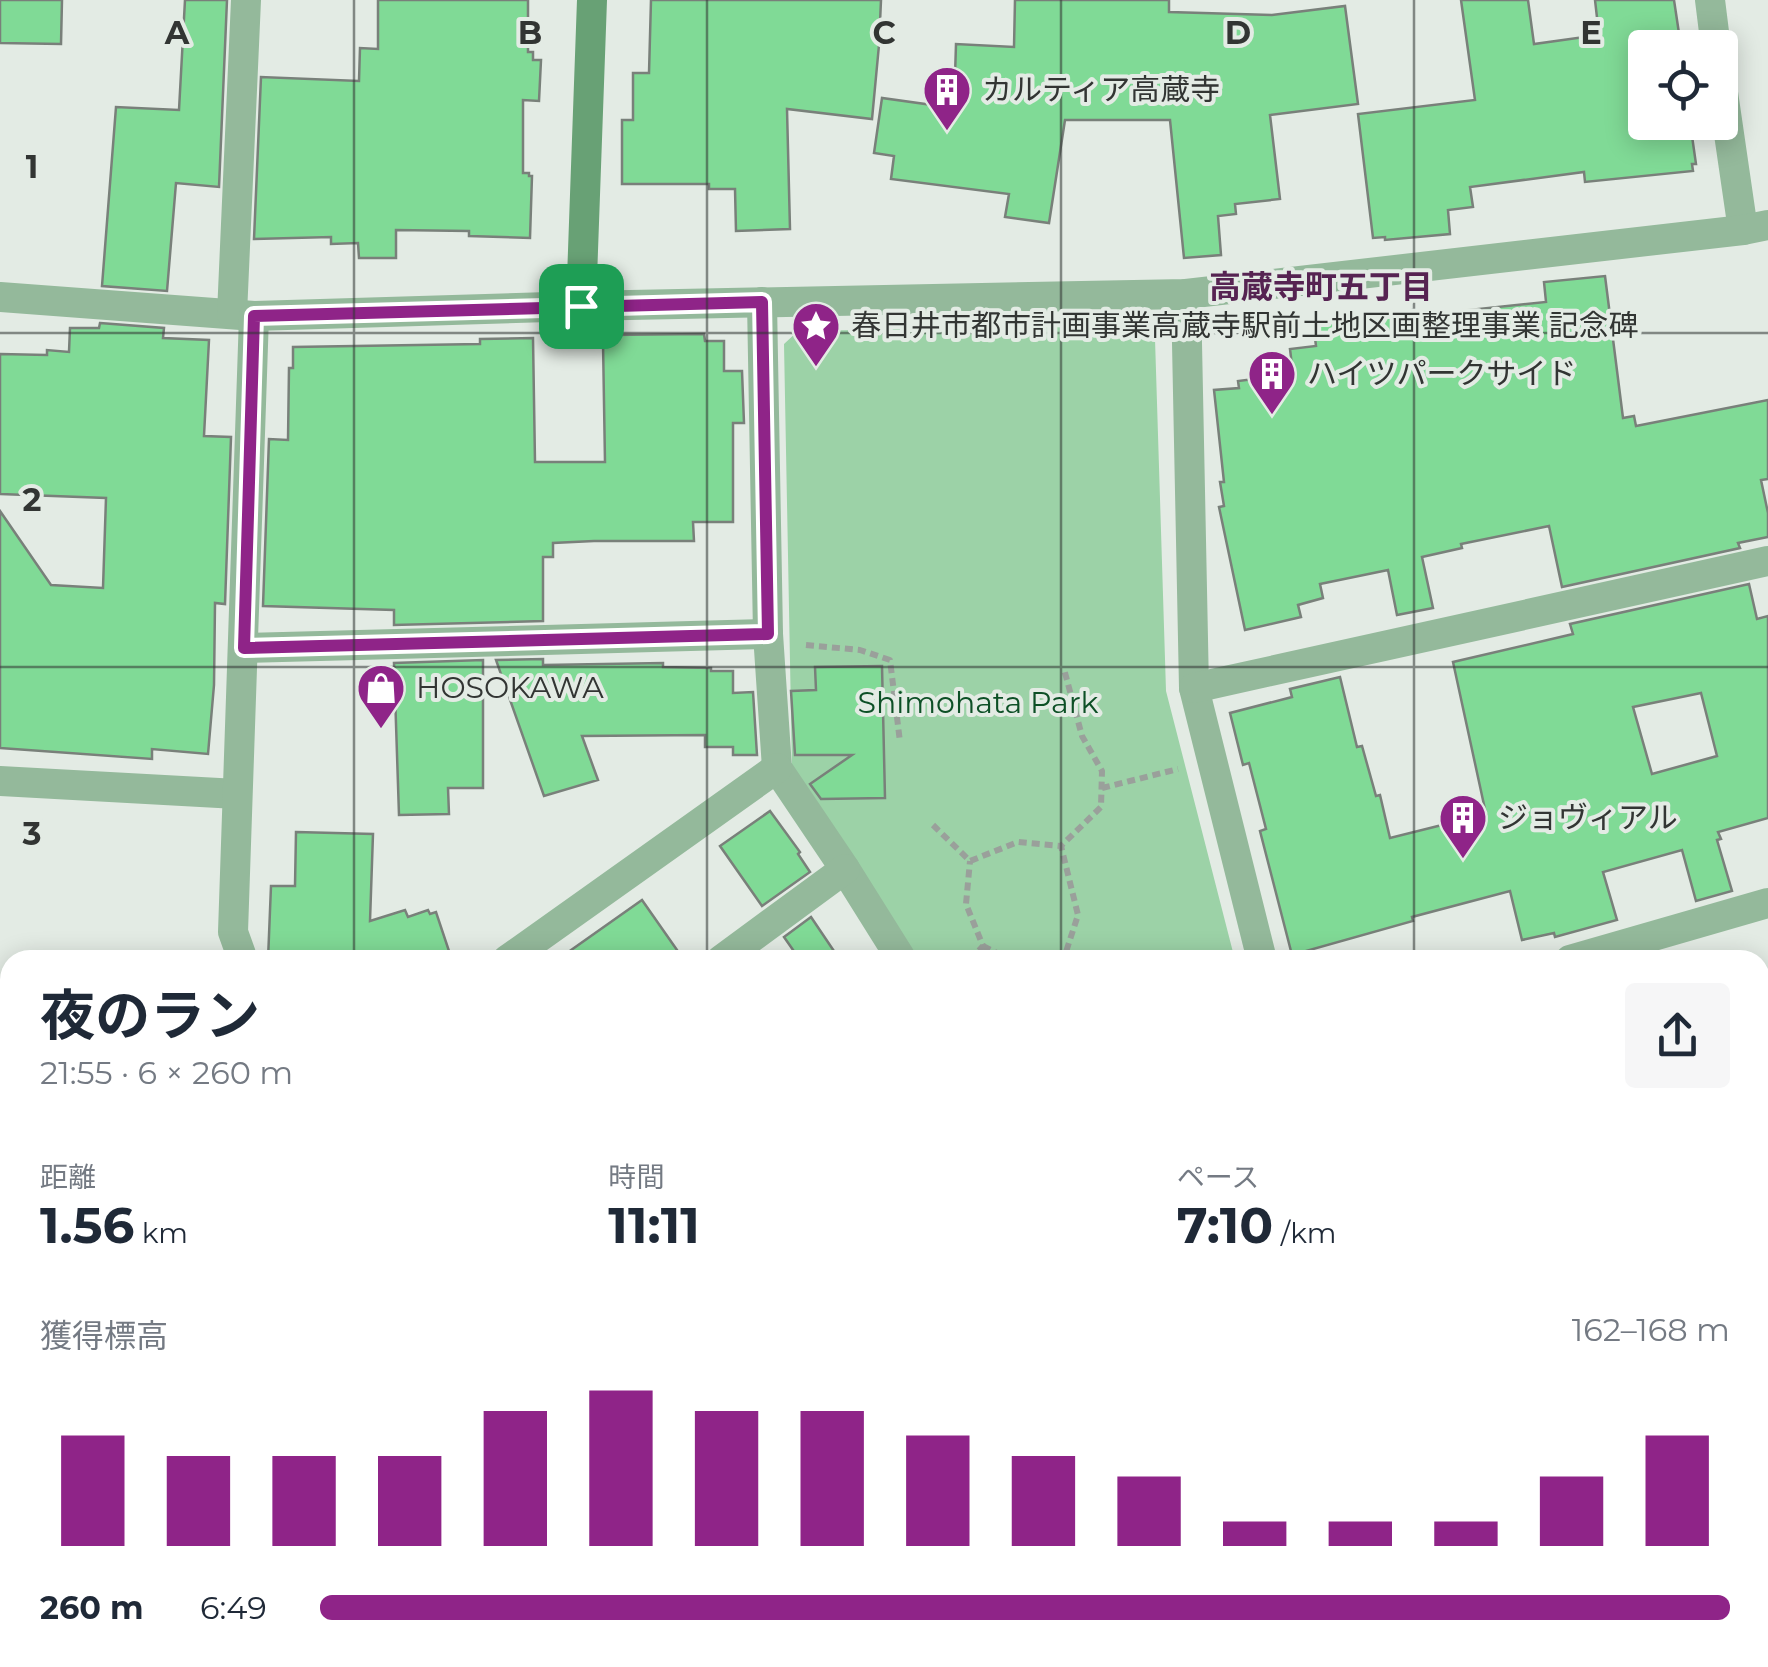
<!DOCTYPE html>
<html lang="ja">
<head>
<meta charset="utf-8">
<style>
	:root { --surface:#fff; --page:#f6f6f7; --text:#1f2937; --muted:#747a83; --accent:#8f2488 }
	body { margin:0; font-family:Montserrat,"Noto Sans JP",sans-serif; background:var(--page); color:var(--text); height:100vh; display:flex; flex-direction:column; font-size:38px; white-space:nowrap }
	* { box-sizing:border-box; margin:0 }
	p { font-size:32px; color:var(--muted) }
	.icon { flex:none; width:55px; height:55px; fill:none; stroke:currentColor; stroke-width:2; stroke-linecap:round; stroke-linejoin:round }
	.map { position:relative; flex:1; overflow:hidden }
	.drawer { position:absolute; left:0px; top:950px; width:1770px; height:718px; display:flex; flex-direction:column; background:var(--surface); border-radius:30px 30px 0 0; box-shadow:0 5px 25px #0003 }
	.drawer>* { flex:none }
	.controls { position:absolute; left:1628px; top:30px; display:grid; gap:20px }
	.controls a { display:grid; place-items:center; width:110px; height:110px; border-radius:10px; background:var(--surface); box-shadow:0 5px 25px #0003; font-size:50px }
	.pin { position:absolute; display:grid; place-items:center; width:85px; height:85px; color:#fff; margin:-42px; border-radius:20px; box-shadow:0 5px 15px #0006 }
	.round { display:grid; place-items:center; flex:none; width:105px; height:105px; border-radius:10px; background:var(--page) }
	.summary { display:flex; align-items:center; justify-content:space-between; height:170px; padding:0 40px }
	h1 { font-size:55px; font-weight:700; line-height:75px }
	.metrics { display:grid; grid-template-columns:repeat(3,1fr); gap:15px; height:170px; padding:10px 40px }
	.metrics div { display:grid; align-content:center }
	.metrics b { font-size:50px; font-weight:700 }
	.metrics small { font-size:28px; font-weight:400 }
	.metrics p { font-size:28px }
	.chart { height:280px; padding:20px 40px }
	.chart p { display:flex; justify-content:space-between }
	.chart svg { width:100%; height:180px; margin-top:10px; stroke:var(--accent); stroke-width:6 }
	ul { padding:0 40px; list-style:none; font-size:32px }
	li { display:grid; grid-template-columns:160px 120px 1fr; align-items:center; height:75px }
	li i { height:25px; border-radius:12px; background:var(--accent) }
	.map>svg:first-child { display:block }
	.green { fill:#9cd2a7 }
	.building { fill:#80da96; stroke:#79807a; stroke-width:2.5; fill-rule:evenodd }
	.lines { fill:none; stroke-linecap:round; stroke-linejoin:round }
	.path { stroke:#9aa09b; stroke-width:6; stroke-dasharray:8 5; stroke-linecap:butt }
	.street { stroke:#94b99b; stroke-width:30 }
	.secondary { stroke:#68a175; stroke-width:30 }
	.route-casing { stroke:#fff; stroke-width:20 }
	.route { stroke:#8f2488; stroke-width:12 }
	.grid { fill:none; stroke:#323533; stroke-width:2.5; stroke-opacity:0.55 }
	.labels { text-anchor:middle; stroke-width:8; stroke-linejoin:round; paint-order:stroke }
	.poi-label { font-size:30px; fill:#323533; stroke:#e3ebe4; text-anchor:start }
	.park-label { font-size:30px; fill:#0d5026; stroke:#e3ebe4 }
	.neighbourhood-label { font-size:32px; font-weight:bold; fill:#562352; stroke:#e3ebe4 }
	.grid-label { font-size:32px; text-anchor:middle; font-weight:bold; fill:#323533; stroke:#e3ebe4; stroke-width:8; stroke-linejoin:round; paint-order:stroke }
</style>
</head>
<body>
<div class="map">
<svg width="1768" height="1667" viewBox="0 0 1768 1667">
	<rect width="100%" height="100%" fill="#e3ebe4"/>
	<polygon class="green" points="1141,325 1155,339 1166,691 1235,960 919,960 792,767 784,344 798,331"/>
	<g class="building">
		<polygon points="0,0 62,0 61,44 0,43"/>
		<polygon points="185,0 227,0 219,187 176,183 167,291 102,286 116,107 179,110"/>
		<polygon points="378,0 528,0 528,52 533,52 533,60 541,60 539,101 523,100 523,173 529,173 529,176 532,176 530,238 469,236 469,231 396,230 396,258 359,258 358,243 331,244 331,237 254,239 261,77 359,81 360,48 378,49"/>
		<polygon points="651,0 881,0 879,45 872,119 787,109 790,229 736,231 735,189 709,189 709,184 622,184 622,120 633,120 633,73 649,73"/>
		<polygon points="1015,0 1169,0 1169,12 1272,15 1345,6 1358,104 1270,115 1280,199 1235,204 1236,214 1218,216 1221,255 1184,258 1170,120 1065,120 1049,223 1005,217 1009,194 891,179 894,156 874,153 882,98 954,108 956,44 1014,47"/>
		<polygon points="1461,0 1528,0 1534,44 1599,35 1595,0 1674,0 1680,40 1672,41 1672,48 1645,48 1645,122 1690,122 1696,164 1692,164 1693,171 1585,182 1584,172 1470,187 1473,207 1448,210 1450,234 1385,240 1385,237 1373,238 1358,114 1475,100"/>
		<polygon points="1605,276 1623,418 1634,416 1636,426 1768,400 1768,479 1761,480 1768,513 1768,537 1738,543 1740,548 1562,587 1549,526 1461,544 1462,548 1422,557 1433,608 1397,615 1388,570 1320,584 1323,598 1298,605 1301,617 1245,630 1219,507 1224,506 1220,482 1224,482 1214,390 1239,388 1238,381 1293,374 1290,349 1316,346 1313,321 1412,310 1413,316 1546,302 1544,282"/>
		<polygon points="100,323 164,328 163,338 209,340 204,436 231,437 225,604 215,603 214,685 208,754 152,749 152,759 0,748 0,511 51,585 103,588 106,498 0,494 0,354 47,355 47,350 69,352 70,328 99,328"/>
		<polygon points="704,334 705,341 724,341 724,371 742,371 744,423 733,423 733,522 693,522 694,541 594,541 553,543 553,557 543,557 543,621 394,625 394,610 263,606 269,439 288,440 289,368 293,368 293,347 480,344 480,339 533,338 535,462 605,462 603,342 608,342 608,335"/>
		<path d="M1749,584L1757,619L1768,616V818L1718,832L1721,839L1717,840L1732,891L1696,901L1682,850L1603,872L1617,920L1555,937L1554,933L1522,940L1510,891L1412,917L1413,921L1292,955L1260,831L1266,829L1249,763L1243,765L1230,713L1292,697L1290,689L1340,677L1357,747L1362,746L1376,796L1380,795L1390,838L1486,814L1453,662L1573,634L1570,624ZM1701,693L1717,756L1652,774L1633,707Z"/>
		<polygon points="543,659 543,665 663,663 663,667 711,668 711,671 733,671 733,693 753,692 757,755 733,755 733,747 705,747 705,735 582,736 598,780 544,796 496,660"/>
		<polygon points="483,660 483,788 448,788 449,814 399,815 394,663"/>
		<polygon points="882,666 885,798 821,799 810,784 852,755 795,755 791,691 816,690 815,667"/>
		<polygon points="770,811 800,852 798,854 810,872 762,906 720,846"/>
		<polygon points="296,832 373,834 370,921 405,910 408,917 428,910 430,914 436,912 452,960 268,960 271,886 295,886"/>
		<polygon points="642,900 684,960 557,960"/>
		<polygon points="811,917 840,960 800,960 784,937"/>
	</g>
	<g class="lines">
		<g class="path">
			<polyline points="806,645 860,650 890,660 900,742"/>
			<polyline points="1102,788 1178,769"/>
			<polyline points="933,825 970,861 1018,842 1061,846"/>
			<polyline points="983,946 1011,960"/>
			<polyline points="970,960 983,946 966,904 970,861"/>
			<polyline points="1044,960 1065,955 1078,915 1061,846 1101,807 1102,771 1082,736 1064,669"/>
		</g>
		<g class="street">
			<polyline points="1710,0 1716,48"/>
			<polyline points="1720,72 1743,230"/>
			<polyline points="1186,294 1194,688 1262,960"/>
			<polyline points="0,297 254,316 581,306 1186,294 1743,230 1768,225"/>
			<polyline points="762,302 768,634 777,768 845,869 902,960"/>
			<polyline points="232,314 246,0"/>
			<polyline points="244,648 768,634"/>
			<polyline points="1194,688 1768,561"/>
			<polyline points="0,781 237,794"/>
			<polyline points="243,960 233,932 254,316"/>
			<polyline points="507,960 777,768"/>
			<polyline points="721,960 845,869"/>
			<polyline points="1570,960 1768,903"/>
			<polyline points="0,1255 10,1257"/>
			<polyline points="1760,1267 1768,1264"/>
			<polyline points="186,1667 216,1658"/>
		</g>
		<polyline class="secondary" points="581,306 592,0"/>
	</g>
	<g class="lines">
		<g class="route-casing">
			<polygon id="route" points="762,302 768,634 244,648 254,316"/>
		</g>
		<use href="#route" class="route"/>
	</g>
	<path class="grid" d="M354,0V960M707,0V960M1061,0V960M1414,0V960M0,333H1768M0,667H1768M0,1000H10M1760,1000H1768M0,1334H10M1760,1334H1768M354,1658V1667M707,1658V1667M1061,1658V1667M1414,1658V1667"/>
	<defs>
		<g id="building-pin" transform="scale(2.5)"><path d="M0 17L-7.5 6A9.5 9.5 0 1 1 7.5 6Z" fill="#8f2488" stroke="#e3ebe4"/><path d="M-4-6H4V6H1V3H-1V6H-4ZM-2.5-4.3h1.7v1.8h-1.7ZM.8-4.3h1.7v1.8H.8ZM-2.5-1h1.7V.8h-1.7ZM.8-1h1.7V.8H.8Z" fill="#fff"/></g>
		<g id="sight-pin" transform="scale(2.5)"><path d="M0 17L-7.5 6A9.5 9.5 0 1 1 7.5 6Z" fill="#8f2488" stroke="#e3ebe4"/><path d="M0-6L1.8-2.2L6-1.7L2.9 1.2L3.7 5.4L0 3.3L-3.7 5.4L-2.9 1.2L-6-1.7L-1.8-2.2Z" fill="#fff"/></g>
		<g id="shop-pin" transform="scale(2.5)"><path d="M0 17L-7.5 6A9.5 9.5 0 1 1 7.5 6Z" fill="#8f2488" stroke="#e3ebe4"/><path d="M-5-2.5h2.3a2.7 3.5 0 0 1 5.4 0H5L5.5 6h-11ZM-1.5-2.5h3a1.5 2.3 0 0 0-3 0Z" fill="#fff"/></g>
	</defs>
	<g fill-rule="evenodd">
		<use href="#building-pin" x="947" y="90"/>
		<use href="#sight-pin" x="816" y="326"/>
		<use href="#building-pin" x="1272" y="374"/>
		<use href="#shop-pin" x="381" y="688"/>
		<use href="#building-pin" x="1463" y="818"/>
	</g>
	<g class="labels">
		<g class="poi-label">
			<text x="982" y="100">カルティア高蔵寺</text>
			<text x="851" y="336">春日井市都市計画事業高蔵寺駅前土地区画整理事業 記念碑</text>
			<text x="1307" y="384">ハイツパークサイド</text>
			<text x="416" y="698">HOSOKAWA</text>
			<text x="1498" y="828">ジョヴィアル</text>
		</g>
		<g class="park-label">
			<text x="978" y="713">Shimohata Park</text>
		</g>
		<g class="neighbourhood-label">
			<text x="1321" y="298">高蔵寺町五丁目</text>
		</g>
	</g>
	<g class="grid-label">
		<text x="177" y="44">A</text>
		<text x="530" y="44">B</text>
		<text x="884" y="44">C</text>
		<text x="1238" y="44">D</text>
		<text x="1591" y="44">E</text>
		<text x="32" y="178">1</text>
		<text x="32" y="511">2</text>
		<text x="32" y="845">3</text>
	</g>
</svg>
<div class="controls">
<a><svg class="icon" aria-label="locate" viewBox="0 0 24 24"><circle cx="12" cy="12" r="6"/><path d="M12 2v4M12 18v4M2 12h4M18 12h4"/></svg></a>
</div>
<div class="pin" style="left:581px;top:306px;background:#1e9e55"><svg class="icon" aria-label="arrive" viewBox="0 0 24 24"><path d="M6 21V4h12l-3 4 3 4H6"/></svg></div>
<section class="drawer">
<div class="summary"><div><h1>夜のラン</h1><p>21:55 · 6 × 260 m</p></div><a class="round"><svg class="icon" aria-label="share" viewBox="0 0 24 24"><path d="M12 15V3M7 8l5-5 5 5M5 13v7h14v-7"/></svg></a></div>
<div class="metrics">
<div><p>距離</p><b>1.56<small> km</small></b></div>
<div><p>時間</p><b>11:11</b></div>
<div><p>ペース</p><b>7:10<small> /km</small></b></div>
</div>
<div class="chart"><p><span>獲得標高</span>162–168 m</p>
<svg viewBox="0 0 160 44" preserveAspectRatio="none"><path d="M5 44V17M15 44V22M25 44V22M35 44V22M45 44V11M55 44V6M65 44V11M75 44V11M85 44V17M95 44V22M105 44V27M115 44V38M125 44V38M135 44V38M145 44V27M155 44V17"/></svg>
</div>
<ul>
<li><b>260 m</b>6:49<i style="width:100%"></i></li>
</ul>
</section>
</div>
</body>
</html>
